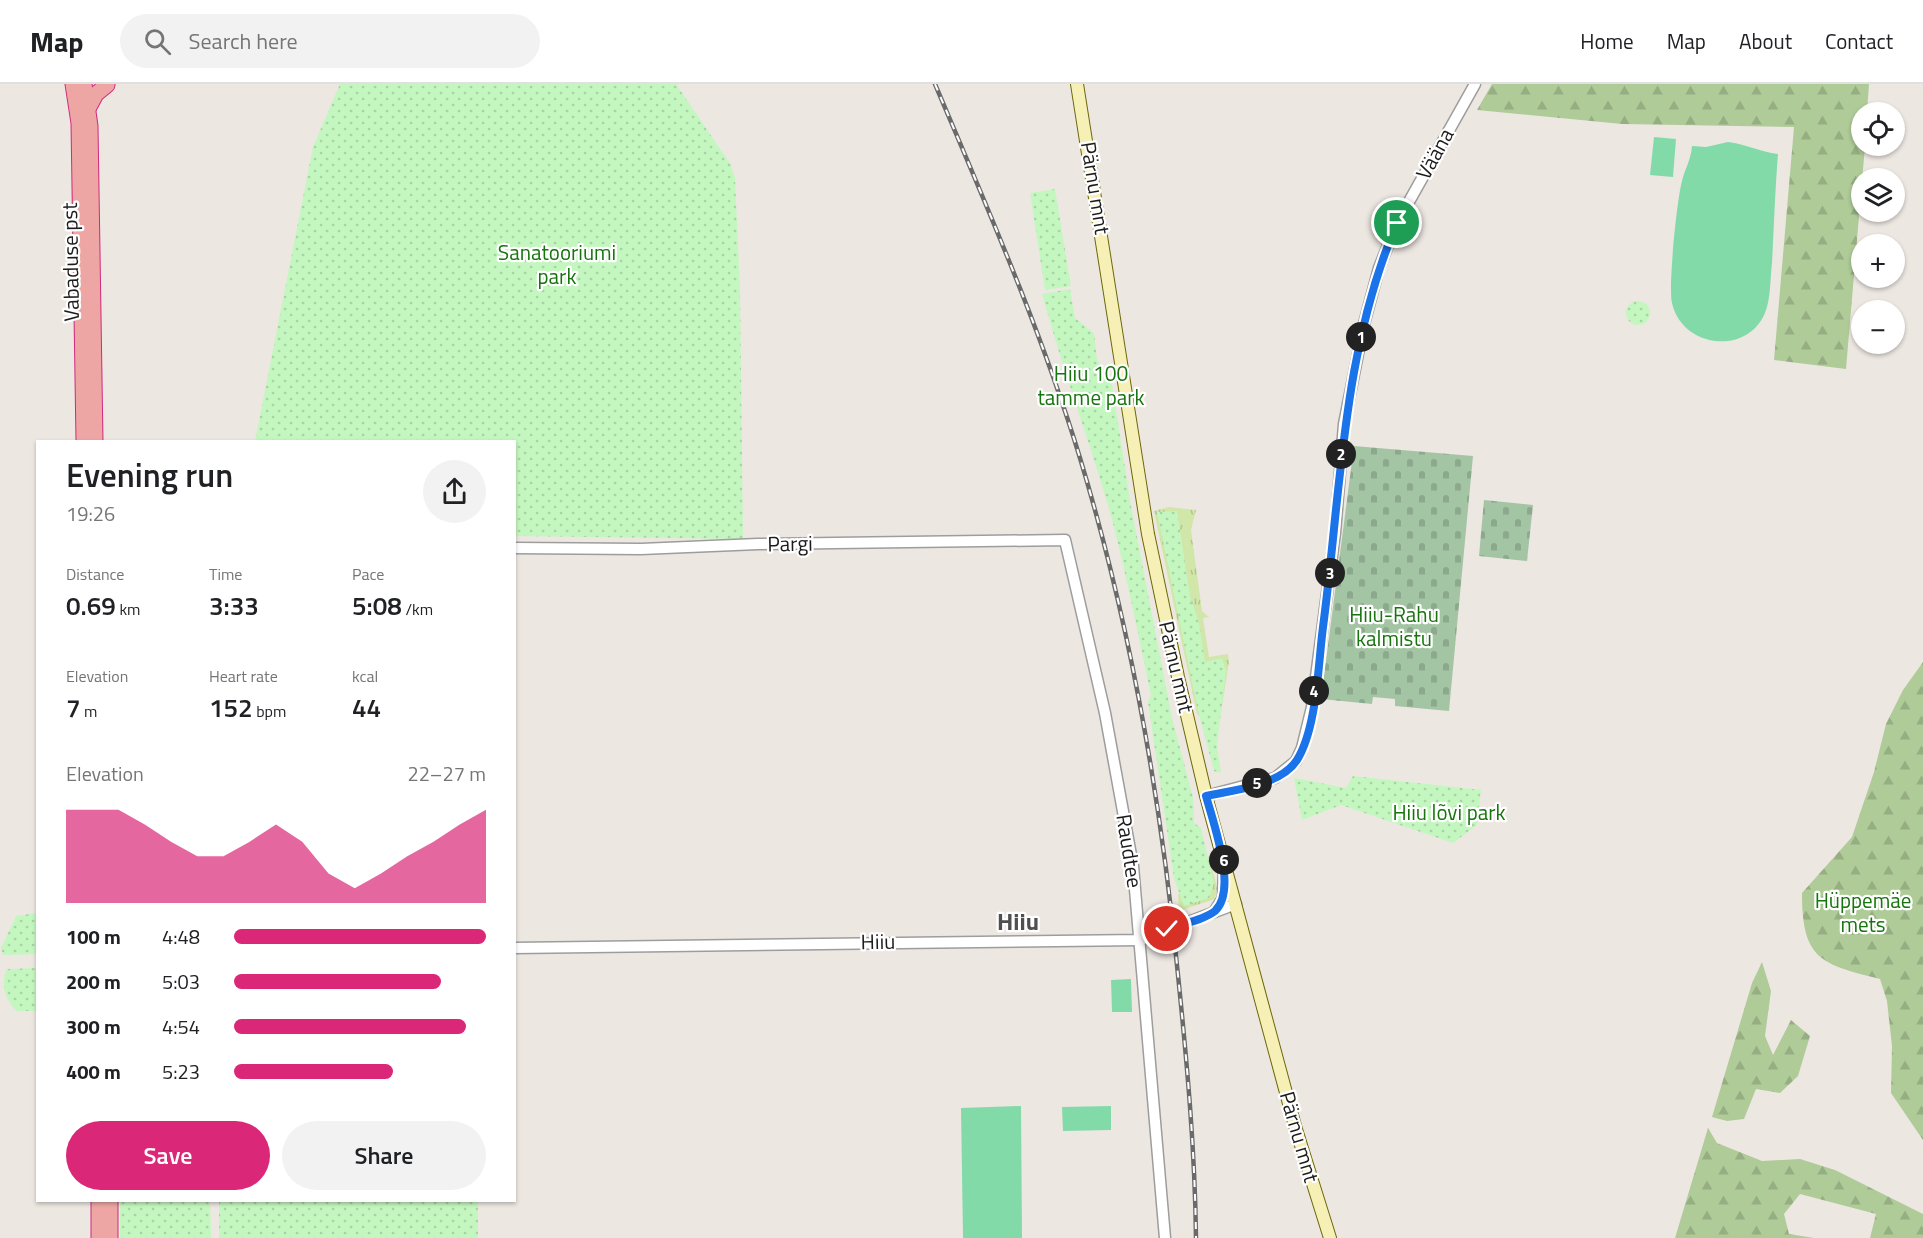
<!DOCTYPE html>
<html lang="en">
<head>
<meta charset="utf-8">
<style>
	:root { --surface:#fff; --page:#f2f2f2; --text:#202124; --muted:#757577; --line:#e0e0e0; --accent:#db2777 }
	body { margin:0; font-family:"Titillium Web",sans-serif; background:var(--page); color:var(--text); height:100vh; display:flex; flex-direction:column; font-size:22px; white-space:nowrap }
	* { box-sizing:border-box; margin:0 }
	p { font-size:20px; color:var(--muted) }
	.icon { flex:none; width:33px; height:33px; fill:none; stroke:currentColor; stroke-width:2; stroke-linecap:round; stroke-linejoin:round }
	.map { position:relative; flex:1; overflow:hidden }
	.details { position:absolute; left:36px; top:356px; width:480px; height:762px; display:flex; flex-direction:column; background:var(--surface); border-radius:0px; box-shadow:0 2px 4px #0004 }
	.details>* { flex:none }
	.tools { position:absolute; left:1851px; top:18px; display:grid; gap:12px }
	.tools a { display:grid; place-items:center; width:54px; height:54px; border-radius:50%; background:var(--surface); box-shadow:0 2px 4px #0004; font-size:30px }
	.pin { position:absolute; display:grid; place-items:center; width:51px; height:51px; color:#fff; margin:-26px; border:3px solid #fff; border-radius:50%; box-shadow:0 2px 6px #0007 }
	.km { position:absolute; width:30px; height:30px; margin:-15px; border-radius:50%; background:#222; color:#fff; font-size:16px; line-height:30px; text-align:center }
	.round { display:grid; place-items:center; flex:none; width:63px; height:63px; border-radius:32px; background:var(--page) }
	.headline { display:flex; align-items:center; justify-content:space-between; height:102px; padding:0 30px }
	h1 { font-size:33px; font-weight:600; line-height:45px }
	.stats { display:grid; grid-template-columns:repeat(3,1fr); gap:9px; height:102px; padding:6px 30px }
	.stats div { display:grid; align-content:center }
	.stats b { font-size:26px; font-weight:600 }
	.stats small { font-size:16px; font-weight:400 }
	.stats p { font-size:16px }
	.chart { height:168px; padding:12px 30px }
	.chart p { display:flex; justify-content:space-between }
	.chart svg { width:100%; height:108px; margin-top:6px; fill:var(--accent); opacity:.7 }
	.cta { display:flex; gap:12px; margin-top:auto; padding:12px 30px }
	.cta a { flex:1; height:69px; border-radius:36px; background:var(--accent); color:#fff; font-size:24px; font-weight:600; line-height:69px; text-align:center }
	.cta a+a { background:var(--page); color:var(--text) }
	ul { padding:0 30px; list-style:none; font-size:20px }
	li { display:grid; grid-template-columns:96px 72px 1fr; align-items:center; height:45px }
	li i { height:15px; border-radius:8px; background:var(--accent) }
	header { display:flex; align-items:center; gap:36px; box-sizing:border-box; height:84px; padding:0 30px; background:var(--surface); border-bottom:2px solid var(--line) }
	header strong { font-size:28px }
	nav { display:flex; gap:33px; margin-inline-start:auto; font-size:21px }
	.search { width:420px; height:54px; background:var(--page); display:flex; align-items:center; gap:15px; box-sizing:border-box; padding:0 21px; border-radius:33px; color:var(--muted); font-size:22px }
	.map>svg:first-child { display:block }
	.grass { fill:url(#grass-tufts) }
	.forest { fill:url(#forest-firs) }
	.cemetery { fill:url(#cemetery-stones) }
	.park { fill:url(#park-dots) }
	.pitch { fill:#82daa9 }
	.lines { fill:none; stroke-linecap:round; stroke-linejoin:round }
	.tertiary-casing { stroke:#9d9d9d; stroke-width:13 }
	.secondary-casing { stroke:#6d6709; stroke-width:14 }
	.trunk-casing { stroke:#cf2a7e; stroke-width:17 }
	.tertiary { stroke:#fff; stroke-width:10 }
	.secondary { stroke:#f6efb6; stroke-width:12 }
	.trunk { stroke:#eda6a3; stroke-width:15 }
	.rail-casing { stroke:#6a6a6a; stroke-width:4.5 }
	.rail { stroke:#fff; stroke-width:2; stroke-dasharray:7; stroke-linecap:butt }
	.route-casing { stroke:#fff; stroke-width:12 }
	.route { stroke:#1a73e8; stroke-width:8 }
	.labels { text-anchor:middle; stroke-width:4.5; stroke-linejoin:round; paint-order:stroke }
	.street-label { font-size:21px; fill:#1c1c1c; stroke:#fff }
	.park-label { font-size:21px; fill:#17740f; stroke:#fff }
	.quarter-label { font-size:24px; font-weight:bold; fill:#4f4f4f; stroke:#fff }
</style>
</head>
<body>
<header>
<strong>Map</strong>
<div class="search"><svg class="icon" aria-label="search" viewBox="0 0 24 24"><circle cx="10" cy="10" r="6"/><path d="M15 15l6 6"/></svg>Search here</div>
<nav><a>Home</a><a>Map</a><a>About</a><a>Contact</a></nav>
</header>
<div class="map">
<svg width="1923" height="1154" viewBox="0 0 1923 1154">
	<defs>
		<pattern id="grass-tufts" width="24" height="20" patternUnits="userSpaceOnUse" patternTransform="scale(1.5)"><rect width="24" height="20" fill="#d1e6a9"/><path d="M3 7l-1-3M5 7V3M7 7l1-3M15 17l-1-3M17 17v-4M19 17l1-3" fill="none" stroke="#b3c591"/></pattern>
		<pattern id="forest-firs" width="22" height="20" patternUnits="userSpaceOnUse" patternTransform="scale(1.5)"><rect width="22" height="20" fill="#afcb98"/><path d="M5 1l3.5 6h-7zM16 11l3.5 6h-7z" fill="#96ae82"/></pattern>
		<pattern id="cemetery-stones" width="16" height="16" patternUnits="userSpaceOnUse" patternTransform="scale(1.5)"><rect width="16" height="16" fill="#a4c5a4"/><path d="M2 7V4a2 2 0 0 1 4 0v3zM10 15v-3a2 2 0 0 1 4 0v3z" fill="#8da98d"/></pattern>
		<pattern id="park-dots" width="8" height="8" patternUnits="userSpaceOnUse" patternTransform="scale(1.5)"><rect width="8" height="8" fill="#c4f7bf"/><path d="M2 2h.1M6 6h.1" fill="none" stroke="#a8d3a4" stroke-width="1.8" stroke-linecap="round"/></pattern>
	</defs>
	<rect width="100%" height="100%" fill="#ede7e2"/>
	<g class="grass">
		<polygon points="1169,423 1196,426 1191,446 1202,527 1209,533 1203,534 1209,573 1228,570 1229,578 1221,628 1200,633 1197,630 1154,427"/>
		<polygon points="1209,772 1217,804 1215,815 1179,827 1178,811"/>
	</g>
	<g class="forest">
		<polygon points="1492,0 1869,0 1867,28 1862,28 1862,62 1865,62 1846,285 1774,276 1794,43 1622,40 1477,26"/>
		<path d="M1923,578V1056L1891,1009L1892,962L1887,917L1880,895C1820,880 1802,875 1802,809L1852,753L1874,688L1886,640L1903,606Z"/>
		<polygon points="1762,878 1771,907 1765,952 1773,971 1791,936 1810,952 1798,992 1780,1009 1756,1005 1744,1035 1727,1037 1712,1033 1752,899"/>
		<polygon points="1708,1044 1717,1059 1762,1077 1800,1075 1835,1086 1923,1130 1923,1154 1870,1154 1876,1130 1800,1110 1784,1130 1789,1150 1814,1154 1675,1154"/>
	</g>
	<g class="cemetery">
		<polygon points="1354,362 1473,372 1449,627 1395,622 1395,615 1373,613 1372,620 1321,615"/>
		<polygon points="1484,416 1533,421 1527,477 1479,472"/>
	</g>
	<g class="park">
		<polygon points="340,0 676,0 731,81 735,94 740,205 743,455 515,452 514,357 255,357 313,63"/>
		<polygon points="1055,105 1071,202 1045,206 1030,109"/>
		<path d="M1070,205L1075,234L1094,249L1097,276L1111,294L1131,422L1172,634L1193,713L1194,739L1201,744L1214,799L1209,814L1184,822L1174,794L1148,618L1151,611C1138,550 1126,488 1110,428C1089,355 1062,284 1042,210Z"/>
		<circle cx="1638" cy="229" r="12"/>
		<polygon points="1177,427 1190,512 1199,539 1205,578 1222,574 1226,587 1217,662 1221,689 1214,687 1198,627 1157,428"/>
		<polygon points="1353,692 1481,706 1477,741 1453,759 1341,721 1302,736 1294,694 1346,704"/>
		<polygon points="37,829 37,870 3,871 1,864 16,832"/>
		<path d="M37,884V927H17C5,917 0,899 7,885Z"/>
		<polygon points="120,1116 210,1116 211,1154 120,1154"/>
		<rect x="219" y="1116" width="259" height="38"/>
	</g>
	<g class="pitch">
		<polygon points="1654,53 1676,55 1673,93 1650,91"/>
		<path d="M1728,58C1746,60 1760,68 1778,70C1775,106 1774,143 1772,179C1770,196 1771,214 1765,229C1747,272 1682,264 1672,219C1668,203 1677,115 1682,97C1685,84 1691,76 1692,62L1706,63Z"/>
		<polygon points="1131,895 1132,928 1112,928 1111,896"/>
		<polygon points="1021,1022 1022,1154 963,1154 961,1024"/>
		<polygon points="1111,1022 1111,1046 1063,1047 1062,1023"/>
	</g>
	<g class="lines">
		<g class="tertiary-casing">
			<g id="tertiary">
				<polyline points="514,464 641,465 758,460 1065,456 1105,629 1133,782 1165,1154"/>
				<polyline points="1206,712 1275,694 1296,677 1302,664 1312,623 1335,449 1344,340 1364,240 1379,184 1397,139 1475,0"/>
				<polyline points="1214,828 1223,814 1224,781"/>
				<polyline points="514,864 1140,856 1236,820"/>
			</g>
		</g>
		<g class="secondary-casing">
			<polyline id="secondary" points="1077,0 1148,450 1178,593 1206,712 1295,1042 1330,1154"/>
		</g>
		<g class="trunk-casing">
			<g id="trunk">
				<polyline points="73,0 79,39 84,357"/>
				<polyline points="84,0 90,42 95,357"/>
				<polyline points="89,23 96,10 107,1"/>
				<polyline points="99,1116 99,1154"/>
				<polyline points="110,1116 110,1154"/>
			</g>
		</g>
		<use href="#tertiary" class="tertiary"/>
		<use href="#secondary" class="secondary"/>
		<use href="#trunk" class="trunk"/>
		<g class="rail-casing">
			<path id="rail" d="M935,0C987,123 1041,246 1080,374C1131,543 1161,715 1178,891C1187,979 1195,1066 1196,1154"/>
		</g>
		<use href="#rail" class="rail"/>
	</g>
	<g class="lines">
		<g class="route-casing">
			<path id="route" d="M1167,845C1181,840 1204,836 1215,827C1238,806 1213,738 1206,712C1233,706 1280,702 1297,676C1317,644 1318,581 1323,543C1341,407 1342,267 1397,139"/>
		</g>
		<use href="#route" class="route"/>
	</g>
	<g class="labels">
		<g class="street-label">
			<text transform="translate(1435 70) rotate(-61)" y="7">Vääna</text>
			<text transform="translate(1095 104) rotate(81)" y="7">Pärnu mnt</text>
			<text transform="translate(71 178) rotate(-91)" y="7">Vabaduse pst</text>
			<text transform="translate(790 460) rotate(-1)" y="7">Pargi</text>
			<text transform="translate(1176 583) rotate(77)" y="7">Pärnu mnt</text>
			<text transform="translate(1129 767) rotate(81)" y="7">Raudtee</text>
			<text transform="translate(878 858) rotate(-1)" y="7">Hiiu</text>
			<text transform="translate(1299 1053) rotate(74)" y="7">Pärnu mnt</text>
		</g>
		<g class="park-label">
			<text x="557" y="176">Sanatooriumi<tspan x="557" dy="24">park</tspan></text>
			<text x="1091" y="297">Hiiu 100<tspan x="1091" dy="24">tamme park</tspan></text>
			<text x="1394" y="538">Hiiu-Rahu<tspan x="1394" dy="24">kalmistu</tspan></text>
			<text x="1449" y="736">Hiiu lõvi park</text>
			<text x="1863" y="824">Hüppemäe<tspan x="1863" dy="24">mets</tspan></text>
		</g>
		<g class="quarter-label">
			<text x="1018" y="846">Hiiu</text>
		</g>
	</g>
</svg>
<div class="tools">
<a><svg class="icon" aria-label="locate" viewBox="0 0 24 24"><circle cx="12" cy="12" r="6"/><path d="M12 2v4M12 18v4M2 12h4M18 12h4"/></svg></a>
<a><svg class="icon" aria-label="layers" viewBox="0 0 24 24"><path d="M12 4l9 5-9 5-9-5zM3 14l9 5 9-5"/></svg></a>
<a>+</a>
<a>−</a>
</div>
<div class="pin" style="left:1397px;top:139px;background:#1e9e55"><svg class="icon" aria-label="arrive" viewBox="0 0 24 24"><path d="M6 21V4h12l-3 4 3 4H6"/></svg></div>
<div class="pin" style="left:1167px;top:845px;background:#d93025"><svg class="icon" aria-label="check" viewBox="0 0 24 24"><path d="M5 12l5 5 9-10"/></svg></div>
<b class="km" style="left:1361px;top:253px">1</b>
<b class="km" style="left:1341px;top:370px">2</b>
<b class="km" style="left:1330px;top:489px">3</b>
<b class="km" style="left:1314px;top:607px">4</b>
<b class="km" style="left:1257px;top:699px">5</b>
<b class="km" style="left:1224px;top:776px">6</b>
<section class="details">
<div class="headline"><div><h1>Evening run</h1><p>19:26</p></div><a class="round"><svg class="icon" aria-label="share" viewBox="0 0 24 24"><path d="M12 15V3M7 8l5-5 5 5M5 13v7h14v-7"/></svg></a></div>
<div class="stats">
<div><p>Distance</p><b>0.69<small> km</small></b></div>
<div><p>Time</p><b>3:33</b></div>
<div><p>Pace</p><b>5:08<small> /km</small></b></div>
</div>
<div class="stats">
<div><p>Elevation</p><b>7<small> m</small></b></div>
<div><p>Heart rate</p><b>152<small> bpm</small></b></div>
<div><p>kcal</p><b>44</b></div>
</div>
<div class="chart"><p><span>Elevation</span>22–27 m</p>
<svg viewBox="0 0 160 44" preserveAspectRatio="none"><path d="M0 44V6L10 6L20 6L30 12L40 19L50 25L60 25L70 19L80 12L90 19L100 32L110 38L120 32L130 25L140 19L150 12L160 6V44z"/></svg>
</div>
<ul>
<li><b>100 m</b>4:48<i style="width:100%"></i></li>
<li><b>200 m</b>5:03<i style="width:82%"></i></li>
<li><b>300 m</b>4:54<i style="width:92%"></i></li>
<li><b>400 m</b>5:23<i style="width:63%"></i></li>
</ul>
<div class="cta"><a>Save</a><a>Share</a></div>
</section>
</div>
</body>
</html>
